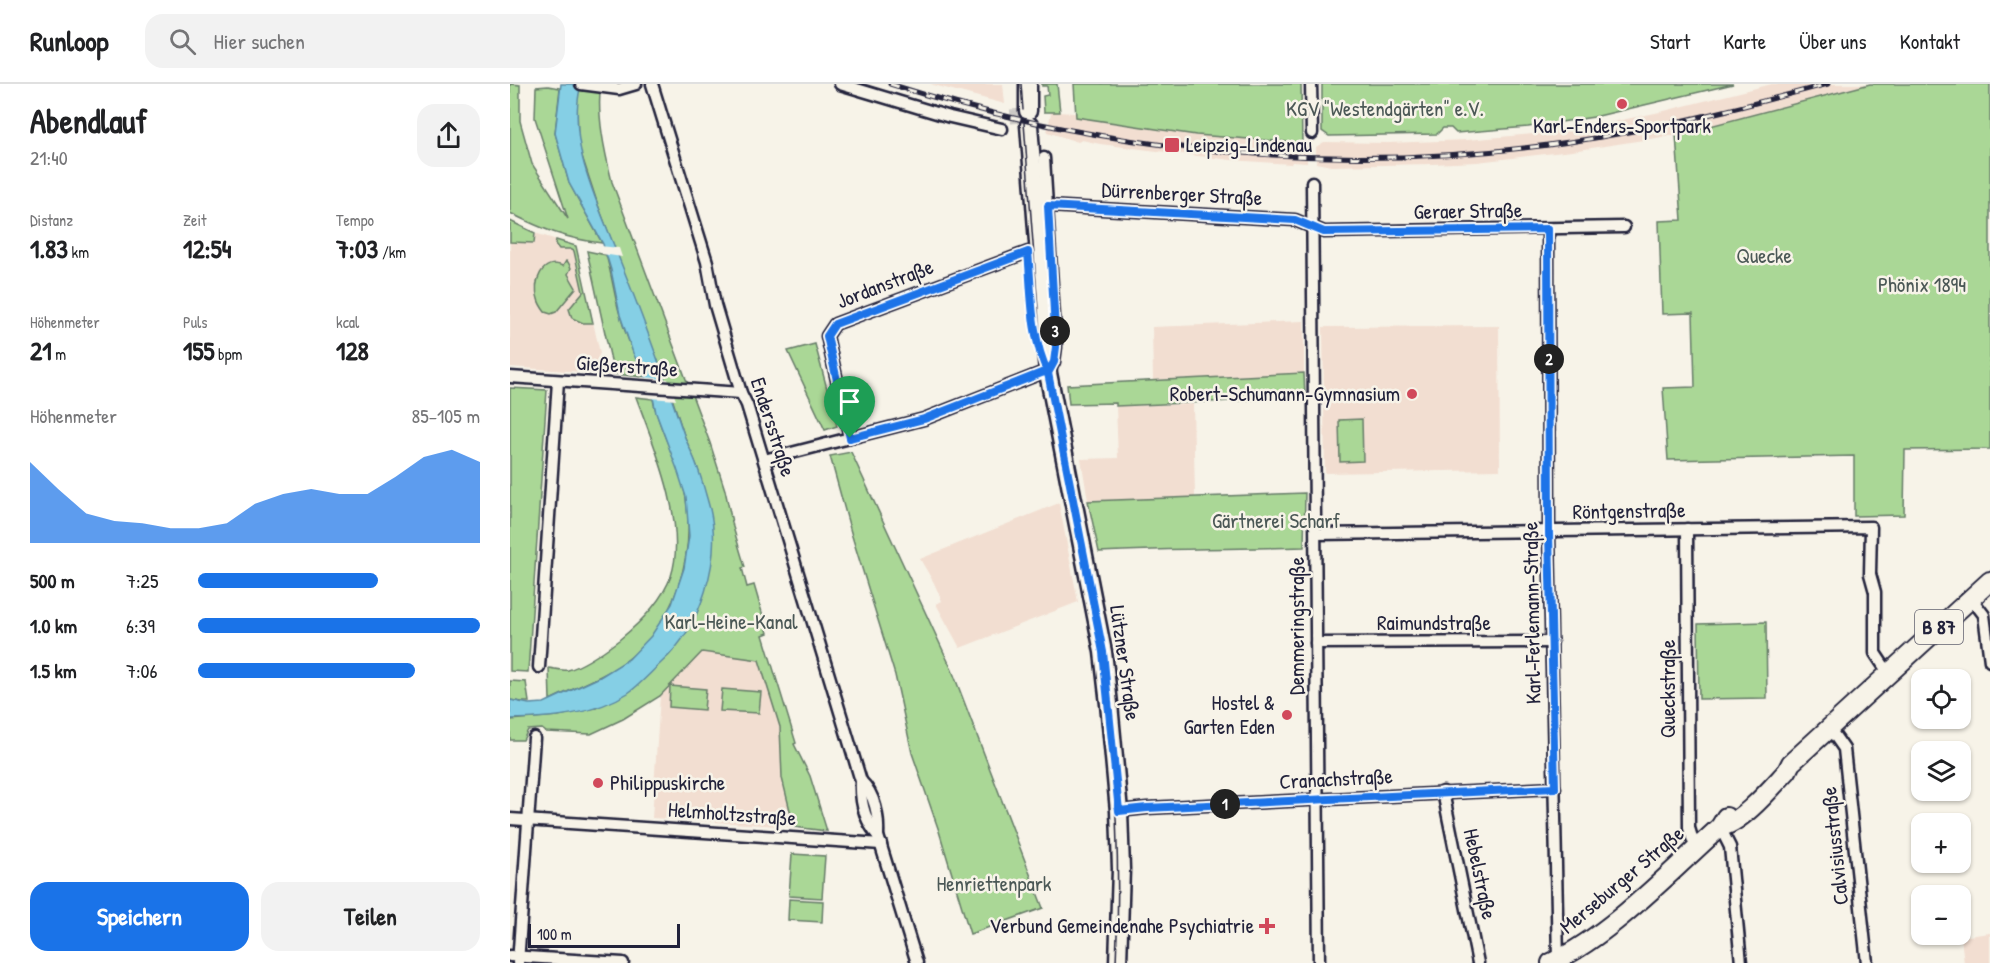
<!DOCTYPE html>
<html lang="de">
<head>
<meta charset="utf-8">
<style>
	:root { --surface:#fff; --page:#f2f2f2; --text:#202124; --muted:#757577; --line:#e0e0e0; --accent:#1a73e8 }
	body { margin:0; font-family:"Patrick Hand",sans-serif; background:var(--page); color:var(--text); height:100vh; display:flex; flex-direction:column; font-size:22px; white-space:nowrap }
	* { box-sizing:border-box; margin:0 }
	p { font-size:20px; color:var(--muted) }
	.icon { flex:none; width:33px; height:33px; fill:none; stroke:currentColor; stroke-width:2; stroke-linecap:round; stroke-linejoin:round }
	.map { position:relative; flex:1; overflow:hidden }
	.panel { display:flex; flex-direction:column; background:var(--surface); width:510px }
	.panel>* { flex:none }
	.tools { position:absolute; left:1401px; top:585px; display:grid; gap:12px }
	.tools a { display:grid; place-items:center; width:60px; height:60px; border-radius:12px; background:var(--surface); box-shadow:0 2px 4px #0004; font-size:30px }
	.scale { position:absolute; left:18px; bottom:15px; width:152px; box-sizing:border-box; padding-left:6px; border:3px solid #22223b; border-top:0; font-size:16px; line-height:21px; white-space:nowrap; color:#22223b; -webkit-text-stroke:4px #f7f3e8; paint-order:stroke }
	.pin { position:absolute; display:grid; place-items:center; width:51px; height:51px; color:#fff; margin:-62px -26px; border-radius:50% 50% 50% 0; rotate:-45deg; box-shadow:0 0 6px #0007 }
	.pin .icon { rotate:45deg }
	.km { position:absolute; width:30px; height:30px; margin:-15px; border-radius:50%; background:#222; color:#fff; font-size:16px; line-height:30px; text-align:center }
	.round { display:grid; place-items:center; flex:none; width:63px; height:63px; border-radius:18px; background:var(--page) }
	.summary { display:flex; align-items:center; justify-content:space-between; height:102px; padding:0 30px }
	h1 { font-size:33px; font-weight:700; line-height:45px }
	.figures { display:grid; grid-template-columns:repeat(3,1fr); gap:9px; height:102px; padding:6px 30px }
	.figures div { display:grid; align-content:center }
	.figures b { font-size:26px; font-weight:700 }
	.figures small { font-size:16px; font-weight:400 }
	.figures p { font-size:16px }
	.chart { height:168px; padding:12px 30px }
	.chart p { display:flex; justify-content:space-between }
	.chart svg { width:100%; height:108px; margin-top:6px; fill:var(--accent); opacity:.7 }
	.button { display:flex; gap:12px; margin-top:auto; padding:12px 30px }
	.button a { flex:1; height:69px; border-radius:18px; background:var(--accent); color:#fff; font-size:24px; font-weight:700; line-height:69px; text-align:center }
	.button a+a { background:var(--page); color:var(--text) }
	ul { padding:0 30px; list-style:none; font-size:20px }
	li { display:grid; grid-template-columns:96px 72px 1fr; align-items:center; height:45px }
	li i { height:15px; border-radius:8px; background:var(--accent) }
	header { display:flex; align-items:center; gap:36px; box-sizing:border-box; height:84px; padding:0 30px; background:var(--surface); border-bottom:2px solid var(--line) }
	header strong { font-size:28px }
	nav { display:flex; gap:33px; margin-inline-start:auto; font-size:21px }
	.search { width:420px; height:54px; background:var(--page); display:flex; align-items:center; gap:15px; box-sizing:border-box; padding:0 21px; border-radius:18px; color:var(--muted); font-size:22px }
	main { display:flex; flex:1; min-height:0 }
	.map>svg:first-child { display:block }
	.built { fill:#f2ded1 }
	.green { fill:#aad796; stroke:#667c68; stroke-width:1.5 }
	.water { fill:#85cfe5; stroke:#5d8aa1; stroke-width:1.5 }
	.pier { fill:#f7f3e8 }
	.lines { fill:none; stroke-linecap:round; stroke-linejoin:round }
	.secondary-tunnel { stroke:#ccc9c5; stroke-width:16; stroke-dasharray:16 8; stroke-linecap:butt }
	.minor-casing { stroke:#22223b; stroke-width:15 }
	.secondary-casing { stroke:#22223b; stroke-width:21 }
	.primary-casing { stroke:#22223b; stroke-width:22 }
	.minor { stroke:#f7f3e8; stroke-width:10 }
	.secondary { stroke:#f7f3e8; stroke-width:16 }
	.primary { stroke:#f7f3e8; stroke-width:18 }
	.tram { stroke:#22223b; stroke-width:1.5 }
	.rail-casing { stroke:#22223b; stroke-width:5 }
	.rail { stroke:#f7f3e8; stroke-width:3; stroke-dasharray:9; stroke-linecap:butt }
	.route-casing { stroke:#fff; stroke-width:12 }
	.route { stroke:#1a73e8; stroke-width:8 }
	.poi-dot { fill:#d1495b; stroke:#f7f3e8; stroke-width:2 }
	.labels { text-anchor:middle; stroke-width:5; stroke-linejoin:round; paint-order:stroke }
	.shield { fill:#f7f3e8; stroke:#62616f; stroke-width:1.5 }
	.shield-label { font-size:20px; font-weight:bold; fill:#22223b }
	.park-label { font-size:21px; fill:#4b5856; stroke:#f7f3e8 }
	.poi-label { font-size:21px; fill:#22223b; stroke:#f7f3e8; text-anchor:end }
	.street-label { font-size:21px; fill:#22223b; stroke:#f7f3e8 }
</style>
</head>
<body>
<header>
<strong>Runloop</strong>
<div class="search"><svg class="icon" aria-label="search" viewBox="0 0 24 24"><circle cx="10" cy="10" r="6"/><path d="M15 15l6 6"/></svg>Hier suchen</div>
<nav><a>Start</a><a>Karte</a><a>Über uns</a><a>Kontakt</a></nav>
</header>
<main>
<section class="panel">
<div class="summary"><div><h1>Abendlauf</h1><p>21:40</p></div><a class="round"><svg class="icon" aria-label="share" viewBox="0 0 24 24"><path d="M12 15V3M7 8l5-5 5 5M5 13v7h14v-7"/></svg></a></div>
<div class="figures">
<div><p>Distanz</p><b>1.83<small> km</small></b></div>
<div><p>Zeit</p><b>12:54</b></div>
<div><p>Tempo</p><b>7:03<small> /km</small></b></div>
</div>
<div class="figures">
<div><p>Höhenmeter</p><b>21<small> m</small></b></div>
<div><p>Puls</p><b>155<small> bpm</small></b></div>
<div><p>kcal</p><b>128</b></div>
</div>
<div class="chart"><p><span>Höhenmeter</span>85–105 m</p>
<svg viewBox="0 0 160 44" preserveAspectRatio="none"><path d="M0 44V11L10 22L20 32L30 35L40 36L50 38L60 38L70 36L80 28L90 24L100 22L110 24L120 24L130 17L140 9L150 6L160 11V44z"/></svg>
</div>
<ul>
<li><b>500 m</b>7:25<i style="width:64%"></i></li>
<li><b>1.0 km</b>6:39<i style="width:100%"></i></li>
<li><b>1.5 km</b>7:06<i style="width:77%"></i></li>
</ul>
<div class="button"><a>Speichern</a><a>Teilen</a></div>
</section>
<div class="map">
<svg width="1480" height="879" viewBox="0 0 1480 879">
	<rect width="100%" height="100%" fill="#f7f3e8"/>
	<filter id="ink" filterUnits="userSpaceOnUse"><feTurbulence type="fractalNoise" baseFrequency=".0167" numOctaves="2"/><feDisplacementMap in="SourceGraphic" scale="12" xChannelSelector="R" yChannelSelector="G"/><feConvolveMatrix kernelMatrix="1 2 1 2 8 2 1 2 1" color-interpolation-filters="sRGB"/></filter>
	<g filter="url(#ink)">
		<g class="built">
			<polygon points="420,0 493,0 495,20"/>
			<polygon points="1262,0 1360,0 1166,51 1062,67 967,78 922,80 821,82 806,79 806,63 814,58 878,59 957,56 1034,49 1088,41 1150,28"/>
			<polygon points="544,28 566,29 567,33 668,48 776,58 776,62 797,62 797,79 782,78 781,80 721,76 590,60 572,56 568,58 537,48 541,29"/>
			<polygon points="0,137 25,149 66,162 90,269 88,273 87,289 0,283"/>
			<polygon points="794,237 794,289 643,296 642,243"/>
			<polygon points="989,242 990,386 815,389 813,243"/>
			<polygon points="683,320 685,413 578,417 571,375 608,374 606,322"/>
			<polygon points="549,419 568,518 450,564 426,520 432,517 424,499 410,475"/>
			<polygon points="192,568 250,576 270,643 272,694 284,743 142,734 150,612"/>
			<polygon points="1480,849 1480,879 1454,879 1451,853"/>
		</g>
		<g class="green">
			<path d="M0,0L10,1V37L22,80L58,135L25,34L26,3L38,2L50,4L45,49L59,99L92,159C56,155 32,145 0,129Z"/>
			<path d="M71,0H91C86,30 95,69 102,98L200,359L215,406L223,443L235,483L232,484L237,503L244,501L258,549L253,551L286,659L284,660L300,692L317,747L284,743L272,694L270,643L249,576L192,568L150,612L113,635L81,650L36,648L32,645L18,646L13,656H0V636L48,632L86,624L118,608L203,459L200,428L187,382L174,351L163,317L88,121L68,60L67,14Z"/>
			<polygon points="532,0 547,0 550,28 534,28 533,12 538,11 537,2 532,2"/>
			<polygon points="564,0 791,0 792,59 686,51 566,33"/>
			<polygon points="812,0 1223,0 1084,33 1018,43 946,49 941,44 933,44 927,50 819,52 812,47"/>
			<polygon points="1360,0 1480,0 1480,365 1395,366 1394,431 1344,432 1344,372 1158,376 1153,304 1185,303 1183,229 1152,230 1149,137 1172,136 1166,51"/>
			<polygon points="0,137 25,149 24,159 0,158"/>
			<polygon points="46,156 66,162 83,239 73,239 62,234 59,225 73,208 64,167 60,165 49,165 45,160"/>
			<path d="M77,167L96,171C102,191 104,211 110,231C116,253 125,273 135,293L104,290Z"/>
			<path d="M56,177L58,178L61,184L58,190L66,204L46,228L41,230L35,228C32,224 29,220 28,215C22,199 32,173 53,182Z"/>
			<polygon points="305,260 327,342 315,346 278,267"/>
			<polygon points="794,289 795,314 606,322 606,319 559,320 557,301"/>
			<polygon points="0,304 37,306 18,588 0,587"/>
			<path d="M126,313L143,315C149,349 171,380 176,415C185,472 165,540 117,576C94,593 66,603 40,616L39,584C45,585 52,587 58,586C73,582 97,565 109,556C130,539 152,517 161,492C178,441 144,361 126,313Z"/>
			<polygon points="852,335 853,377 830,378 829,336"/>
			<polygon points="341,368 442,586 533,824 460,850 429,747 402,669 385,591 342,452 320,372"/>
			<path d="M795,409L794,463C726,465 657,464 589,468L578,417Z"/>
			<polygon points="1256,538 1257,614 1189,615 1188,540"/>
			<polygon points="0,597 16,598 19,618 12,618 0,616"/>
			<polygon points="160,602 196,605 194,626 159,623"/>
			<polygon points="212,605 251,608 249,629 210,627"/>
			<polygon points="282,770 315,772 312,814 279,812"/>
			<polygon points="279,815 313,817 312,838 278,836"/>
		</g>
		<path class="water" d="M51,0H71C56,60 88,119 109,174C132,231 153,289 173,348C177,360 183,370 187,382C192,395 196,411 200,425C212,476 191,543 152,578C141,588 130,601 118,609C84,631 40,634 0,635V616L19,620L34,619L90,593L119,575L141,552L162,520L174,484L179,452L176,413L167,385L146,329L142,308L123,269L110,231L101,186L93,160L59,99L45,49Z"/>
		<g class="pier">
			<polygon points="90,162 109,164 112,173 92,170"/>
			<polygon points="131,293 158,295 166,316 140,314"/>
		</g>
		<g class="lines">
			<polyline class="secondary-tunnel" points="508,25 509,39"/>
			<g class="minor-casing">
				<g id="minor">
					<polyline points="71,0 109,5 126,0"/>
					<path d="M142,0L197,178L205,221L231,309L237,321L351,697C350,718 354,736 368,752"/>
					<polyline points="330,0 440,33 492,45"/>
					<polyline points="801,0 802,49"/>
					<polyline points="802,98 809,879"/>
					<polyline points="538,122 785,136 814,148 1114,143"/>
					<polyline points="1038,145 1039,448 1048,876"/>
					<polyline points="0,293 231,309"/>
					<polyline points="340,354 317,252 325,240 518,168"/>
					<polyline points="254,376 414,335 534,288 538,289 544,278 546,263 534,74"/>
					<polyline points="1177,445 1179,744 1183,757 1188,762"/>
					<polyline points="806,450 1361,443 1360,490 1365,508 1365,569 1379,590"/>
					<polyline points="1461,514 1474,531 1480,577"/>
					<polyline points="806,559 1042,558"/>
					<polyline points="29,583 48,297"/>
					<polyline points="1320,645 1334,665 1357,879"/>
					<path d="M351,697C365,710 369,733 368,752L407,879"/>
					<polyline points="933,708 968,879"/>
					<polyline points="609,727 637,724 1045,704"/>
					<polyline points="0,735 371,760"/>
					<polyline points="1210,743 1220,763 1231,879"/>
					<polyline points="0,872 113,879"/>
					<polyline points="8,879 24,654"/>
				</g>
			</g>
			<g class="secondary-casing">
				<g id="secondary">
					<polyline points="518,27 518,0"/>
					<polyline points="519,41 538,289 583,517 593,568 599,620 609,727 611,785 608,879"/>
				</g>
			</g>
			<g class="primary-casing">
				<g id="primary">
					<path d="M1210,743C1231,740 1262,703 1277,687L1281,679L1480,497"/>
					<path d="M1041,879C1102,850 1160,788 1210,743L1216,733"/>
				</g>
			</g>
			<use href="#minor" class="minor"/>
			<use href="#secondary" class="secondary"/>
			<use href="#primary" class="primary"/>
			<g class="tram">
				<polyline points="511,0 513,26"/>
				<path d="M514,39L530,253L534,288C546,346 558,404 570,462C577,498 585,534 591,570C605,673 611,775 606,879"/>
			</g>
			<g class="rail-casing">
				<path id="rail" d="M380,0C616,75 869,95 1113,49C1183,36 1250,18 1318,0"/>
			</g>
			<use href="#rail" class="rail"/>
		</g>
	</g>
	<g class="lines" filter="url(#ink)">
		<g class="route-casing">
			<path id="route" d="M340,354L414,335L534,288L538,289L593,568L609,727L637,724L1045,704L1039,448L1038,145L814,148L785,136L538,122L546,263L544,278L538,289C520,251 522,209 518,168L325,240L317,252L340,354"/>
		</g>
		<use href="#route" class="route"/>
	</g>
	<g class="poi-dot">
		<circle cx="1112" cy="20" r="6"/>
		<rect x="654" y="53" width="16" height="16" rx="3"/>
		<circle cx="902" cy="310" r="6"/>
		<circle cx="777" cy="631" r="6"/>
		<circle cx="88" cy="699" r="6"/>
		<path d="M754 833h6v6h6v6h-6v6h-6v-6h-6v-6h6z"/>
	</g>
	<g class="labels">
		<rect class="shield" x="1405" y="526" width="48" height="34" rx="4.5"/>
		<g class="shield-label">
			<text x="1429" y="550">B 87</text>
		</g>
		<g class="park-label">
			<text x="875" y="32">KGV "Westendgärten" e.V.</text>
			<text x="1254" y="179">Quecke</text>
			<text x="1412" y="208">Phönix 1894</text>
			<text x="766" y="444">Gärtnerei Scharf</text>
			<text x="221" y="545">Karl-Heine-Kanal</text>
			<text x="484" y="807">Henriettenpark</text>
		</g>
		<g class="poi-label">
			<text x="1112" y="49" text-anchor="middle">Karl-Enders-Sportpark</text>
			<text x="676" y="68" text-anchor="start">Leipzig-Lindenau</text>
			<text x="890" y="317">Robert-Schumann-Gymnasium</text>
			<text x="765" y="626">Hostel &amp;<tspan x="765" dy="24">Garten Eden</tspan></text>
			<text x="100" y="706" text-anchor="start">Philippuskirche</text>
			<text x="744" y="849">Verbund Gemeindenahe Psychiatrie</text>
		</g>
		<g class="street-label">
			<text transform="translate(672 110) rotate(3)" y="7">Dürrenberger Straße</text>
			<text transform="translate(958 127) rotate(-1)" y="7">Geraer Straße</text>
			<text transform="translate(375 200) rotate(-21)" y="7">Jordanstraße</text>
			<text transform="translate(117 282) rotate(4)" y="7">Gießerstraße</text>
			<text transform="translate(263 343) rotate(72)" y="7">Endersstraße</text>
			<text transform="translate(1119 427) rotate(-1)" y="7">Röntgenstraße</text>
			<text transform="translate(1022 529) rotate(-91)" y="7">Karl-Ferlemann-Straße</text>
			<text x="924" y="546">Raimundstraße</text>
			<text transform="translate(787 542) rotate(-90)" y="7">Demmeringstraße</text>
			<text transform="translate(615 579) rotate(82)" y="7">Lützner Straße</text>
			<text transform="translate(1158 605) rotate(-90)" y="7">Queckstraße</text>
			<text transform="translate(826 695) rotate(-3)" y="7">Cranachstraße</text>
			<text transform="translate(222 730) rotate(4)" y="7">Helmholtzstraße</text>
			<text transform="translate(1325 762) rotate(-96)" y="7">Calvisiusstraße</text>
			<text transform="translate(970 790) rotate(78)" y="7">Hebelstraße</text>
			<text transform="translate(1112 796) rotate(-40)" y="7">Merseburger Straße</text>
		</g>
	</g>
</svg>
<div class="tools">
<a><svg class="icon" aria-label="locate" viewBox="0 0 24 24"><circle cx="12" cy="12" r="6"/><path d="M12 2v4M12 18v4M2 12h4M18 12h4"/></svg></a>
<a><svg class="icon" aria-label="layers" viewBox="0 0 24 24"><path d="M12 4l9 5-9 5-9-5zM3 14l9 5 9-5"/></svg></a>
<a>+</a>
<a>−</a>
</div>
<div class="scale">100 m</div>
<div class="pin" style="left:340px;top:354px;background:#1e9e55"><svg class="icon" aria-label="arrive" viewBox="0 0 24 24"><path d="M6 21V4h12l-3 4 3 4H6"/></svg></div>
<b class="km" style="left:715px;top:720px">1</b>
<b class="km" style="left:1039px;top:275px">2</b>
<b class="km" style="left:545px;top:247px">3</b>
</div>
</main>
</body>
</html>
